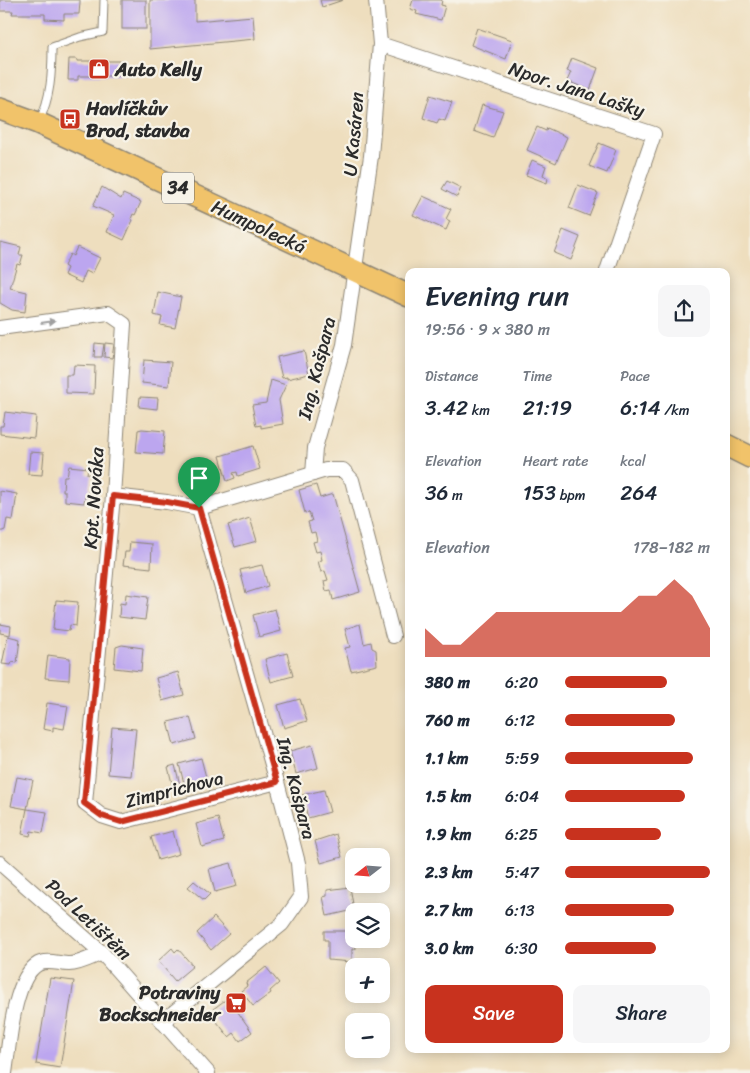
<!DOCTYPE html>
<html lang="en">
<head>
<meta charset="utf-8">
<style>
	:root { --surface:#fff; --page:#f6f6f7; --text:#1f2937; --muted:#747a83; --accent:#c8321e }
	body { margin:0; font-family:Sriracha,sans-serif; background:var(--page); color:var(--text); height:100vh; display:flex; flex-direction:column; font-size:19px; white-space:nowrap }
	* { box-sizing:border-box; margin:0 }
	p { font-size:16px; color:var(--muted) }
	.icon { flex:none; width:28px; height:28px; fill:none; stroke:currentColor; stroke-width:2; stroke-linecap:round; stroke-linejoin:round }
	.map { position:relative; flex:1; overflow:hidden }
	.drawer { position:absolute; left:405px; top:268px; width:325px; height:785px; display:flex; flex-direction:column; background:var(--surface); border-radius:10px; box-shadow:0 2px 12px #0003 }
	.drawer>* { flex:none }
	.needle { width:32px; rotate:253deg }
	.controls { position:absolute; left:345px; top:848px; display:grid; gap:10px }
	.controls a { display:grid; place-items:center; width:45px; height:45px; border-radius:10px; background:var(--surface); box-shadow:0 2px 12px #0003; font-size:25px }
	.pin { position:absolute; display:grid; place-items:center; width:42px; height:42px; color:#fff; margin:-51px -21px; border-radius:50% 50% 50% 0; rotate:-45deg; box-shadow:0 0 5px #0007 }
	.pin .icon { rotate:45deg }
	.round { display:grid; place-items:center; flex:none; width:52px; height:52px; border-radius:10px; background:var(--page) }
	.head { display:flex; align-items:center; justify-content:space-between; height:85px; padding:0 20px }
	h1 { font-size:28px; font-weight:600; line-height:38px }
	.stats { display:grid; grid-template-columns:repeat(3,1fr); gap:8px; height:85px; padding:5px 20px }
	.stats div { display:grid; align-content:center }
	.stats b { font-size:21px; font-weight:600 }
	.stats small { font-size:14px; font-weight:400 }
	.stats p { font-size:14px }
	.chart { height:140px; padding:10px 20px }
	.chart p { display:flex; justify-content:space-between }
	.chart svg { width:100%; height:90px; margin-top:5px; fill:var(--accent); opacity:.7 }
	.cta { display:flex; gap:10px; margin-top:auto; padding:10px 20px }
	.cta a { flex:1; height:58px; border-radius:10px; background:var(--accent); color:#fff; font-size:20px; font-weight:600; line-height:58px; text-align:center }
	.cta a+a { background:var(--page); color:var(--text) }
	ul { padding:0 20px; list-style:none; font-size:16px }
	li { display:grid; grid-template-columns:80px 60px 1fr; align-items:center; height:38px }
	li i { height:12px; border-radius:6px; background:var(--accent) }
	.map>svg:first-child { display:block }
	.building { fill:#bca6ef }
	.lines { fill:none; stroke-linecap:round; stroke-linejoin:round }
	.service-casing { stroke:#8c8474; stroke-width:9 }
	.minor-casing { stroke:#8c8474; stroke-width:16 }
	.primary-casing { stroke:#8c8474; stroke-width:24 }
	.service { stroke:#fff; stroke-width:7 }
	.minor { stroke:#fff; stroke-width:14 }
	.primary { stroke:#f1c36a; stroke-width:21 }
	.oneway { fill:#a0a0a0 }
	.route-casing { stroke:#fff; stroke-width:10 }
	.route { stroke:#c8321e; stroke-width:6 }
	.labels { text-anchor:middle; stroke-width:4.5; stroke-linejoin:round; paint-order:stroke }
	.shield { fill:#f7f3e8; stroke:#686764; stroke-width:1 }
	.shield-label { font-size:18px; font-weight:bold; fill:#2b2b2b }
	.poi-label { font-size:19px; font-weight:bold; fill:#2b2b2b; stroke:#f7f3e8; text-anchor:start }
	.street-label { font-size:19px; fill:#2b2b2b; stroke:#f7f3e8 }
</style>
</head>
<body>
<div class="map">
<svg width="750" height="1073" viewBox="0 0 750 1073">
	<rect width="100%" height="100%" fill="#f7f3e8"/>
	<filter id="ink" filterUnits="userSpaceOnUse"><feTurbulence type="fractalNoise" baseFrequency=".02" numOctaves="2"/><feDisplacementMap in="SourceGraphic" scale="10" xChannelSelector="R" yChannelSelector="G"/><feConvolveMatrix kernelMatrix="1 2 1 2 8 2 1 2 1" color-interpolation-filters="sRGB"/></filter>
	<filter id="wash" filterUnits="userSpaceOnUse"><feTurbulence type="fractalNoise" baseFrequency=".0096" numOctaves="4" result="noise"/><feDisplacementMap in="SourceGraphic" scale="20" xChannelSelector="R" yChannelSelector="G"/><feGaussianBlur stdDeviation="1.12" result="paint"/><feColorMatrix in="noise" values="0 0 0 0 0 0 0 0 0 0 0 0 0 0 0 0 0 1.4 0 .05"/><feComposite in="paint" operator="in"/></filter>
	<g filter="url(#wash)">
		<rect width="100%" height="100%" fill="#eedebe"/>
		<g id="blocks">
			<g class="building">
				<polygon points="0,0 80,0 80,2 79,14 64,14 64,20 45,19 45,14 12,14 13,11 0,11"/>
				<rect x="122" y="0" width="24" height="29"/>
				<polygon points="150,0 195,0 195,21 253,16 255,39 150,49"/>
				<polygon points="320,0 343,0 322,7"/>
				<polygon points="413,0 442,0 441,5 445,6 441,20 416,14 417,11 410,9"/>
				<polygon points="477,28 512,40 506,59 471,45"/>
				<polygon points="572,58 598,68 590,90 567,81 571,72 567,71"/>
				<polygon points="69,59 77,59 77,61 126,61 126,76 78,76 78,80 68,80"/>
				<polygon points="430,95 452,102 445,121 439,119 437,123 423,118"/>
				<polygon points="482,105 503,111 493,138 474,131"/>
				<polygon points="537,127 546,131 547,128 567,137 556,163 527,150"/>
				<polygon points="599,143 616,150 607,173 589,166"/>
				<polygon points="532,160 546,166 543,175 548,178 547,183 526,175"/>
				<polygon points="447,181 461,188 457,197 442,189"/>
				<polygon points="578,185 598,193 589,216 569,208"/>
				<polygon points="102,187 121,199 123,194 141,202 135,215 133,214 131,219 133,220 124,240 107,232 114,215 93,206"/>
				<polygon points="423,196 451,209 446,219 450,221 446,230 413,215"/>
				<polygon points="563,230 580,237 571,260 554,253"/>
				<polygon points="0,242 21,247 19,255 23,255 20,265 17,264 10,288 27,292 25,312 12,310 0,303"/>
				<polygon points="77,247 100,258 92,274 86,271 81,283 64,275 67,268 64,266 70,254 73,256"/>
				<polygon points="158,292 181,297 175,328 160,325 162,317 154,315"/>
				<polygon points="95,343 104,344 102,357 94,357"/>
				<polygon points="105,343 114,344 112,358 104,357"/>
				<polygon points="304,351 309,374 287,379 287,377 282,378 277,357"/>
				<polygon points="144,360 171,362 169,386 142,383"/>
				<polygon points="74,365 95,366 94,394 66,393 66,375 73,375"/>
				<polygon points="271,380 286,385 279,400 283,424 261,428 261,425 256,426 252,405 266,403"/>
				<polygon points="140,397 158,398 157,409 139,407"/>
				<polygon points="5,412 36,416 34,438 0,434 0,426 3,426"/>
				<polygon points="142,429 165,431 163,454 136,452 138,430"/>
				<polygon points="253,446 260,469 238,476 237,472 233,473 235,478 227,481 220,456"/>
				<polygon points="30,452 44,453 42,475 28,474"/>
				<polygon points="69,466 88,468 87,474 91,475 88,497 85,497 84,503 65,501 65,491 63,491 64,476 67,476"/>
				<polygon points="316,485 320,498 333,494 360,592 333,600 331,590 326,591 324,581 328,580 325,571 321,572 318,561 322,560 320,551 316,552 313,542 317,541 315,532 311,533 308,522 312,521 309,512 305,513 299,490"/>
				<polygon points="0,491 17,494 13,520 7,519 5,530 0,532"/>
				<polygon points="250,518 257,541 235,547 228,525"/>
				<polygon points="130,542 152,544 151,568 123,565 125,552 129,552"/>
				<polygon points="262,565 268,586 246,593 240,570"/>
				<polygon points="126,594 148,597 145,620 119,617 120,603 125,604"/>
				<polygon points="56,600 78,602 76,626 70,625 69,631 53,629"/>
				<polygon points="275,609 281,631 259,637 253,615"/>
				<polygon points="0,624 11,626 10,635 0,633"/>
				<polygon points="360,624 364,644 371,642 372,648 376,650 377,665 351,671 345,648 350,647 345,629"/>
				<polygon points="8,636 20,639 17,663 12,662 11,665 2,664"/>
				<polygon points="122,645 143,648 141,671 114,668 116,647"/>
				<polygon points="287,653 293,676 271,682 265,659"/>
				<polygon points="48,655 70,658 69,680 45,678"/>
				<polygon points="178,672 184,695 162,701 156,678"/>
				<polygon points="300,699 307,721 284,728 278,705"/>
				<polygon points="47,703 68,706 64,729 53,727 53,731 43,729"/>
				<polygon points="190,717 196,739 174,745 168,722"/>
				<polygon points="112,727 136,729 131,776 108,774"/>
				<polygon points="312,745 318,768 296,774 290,751"/>
				<polygon points="201,758 207,781 185,787 179,764"/>
				<polygon points="175,765 180,785 173,787 168,767"/>
				<polygon points="17,777 33,780 27,809 11,806"/>
				<polygon points="324,790 330,812 308,818 302,795"/>
				<polygon points="27,809 47,812 43,833 31,831 30,836 22,834"/>
				<polygon points="218,818 224,841 202,847 196,824"/>
				<polygon points="173,831 179,854 158,860 151,837"/>
				<polygon points="336,834 342,857 321,863 315,841"/>
				<polygon points="231,863 237,886 215,892 209,869"/>
				<polygon points="194,881 210,894 204,900 188,887"/>
				<polygon points="350,887 354,910 327,916 323,897 327,896 327,890"/>
				<polygon points="214,917 229,934 211,950 197,933"/>
				<polygon points="324,931 354,931 356,949 352,949 352,962 328,960 328,940 324,940"/>
				<polygon points="172,948 175,952 178,949 193,966 175,981 158,961"/>
				<polygon points="266,967 279,983 270,991 271,993 253,1006 241,991 247,986 246,983"/>
				<polygon points="50,978 74,981 60,1068 36,1064"/>
				<polygon points="228,998 252,1032 240,1041 234,1033 229,1037 209,1012"/>
			</g>
		</g>
	</g>
	<g filter="url(#ink)">
		<use href="#blocks" fill-opacity="0" stroke="#8c8474" stroke-width="1"/>
		<g class="lines">
			<g class="service-casing">
				<path id="service" d="M39,121C51,98 52,72 52,47L80,37L103,32L104,0"/>
			</g>
			<g class="minor-casing">
				<g id="minor">
					<polyline points="380,44 654,134 607,271"/>
					<polyline points="0,328 108,313 124,324 113,496 85,803 102,816 121,822 277,782"/>
					<polyline points="313,474 315,448 344,345 371,156 380,44 376,0"/>
					<polyline points="113,496 167,502 199,508 326,470 343,470 352,480 393,636"/>
					<polyline points="0,863 102,953 208,1073"/>
					<polyline points="162,1022 282,924 301,897 298,863 277,782 199,508"/>
					<path d="M5,1073C9,1047 13,978 38,964C48,959 59,964 69,964C80,964 92,957 102,953"/>
				</g>
			</g>
			<g class="primary-casing">
				<g id="primary">
					<polyline points="0,109 38,123 409,296"/>
					<polyline points="726,445 750,457"/>
				</g>
			</g>
			<use href="#service" class="service"/>
			<use href="#minor" class="minor"/>
			<use href="#primary" class="primary"/>
		</g>
		<defs><path id="oneway-solid" d="M-6-.8H1V-3.2L6.5 0L1 3.2V.8H-6Z" transform="scale(1.25)"/></defs>
		<use class="oneway" href="#oneway-solid" transform="translate(48 322) rotate(-8)"/>
	</g>
	<g class="lines" filter="url(#ink)">
		<g class="route-casing">
			<polygon id="route" points="113,496 167,502 199,508 277,782 121,822 102,816 84,803"/>
		</g>
		<use href="#route" class="route"/>
	</g>
	<defs>
		<g id="shop-square" transform="scale(1.125)"><rect x="-9" y="-9" width="18" height="18" rx="4" fill="#c8321e" stroke="#f7f3e8"/><path d="M-5-2.5h2.3a2.7 3.5 0 0 1 5.4 0H5L5.5 6h-11ZM-1.5-2.5h3a1.5 2.3 0 0 0-3 0Z" fill="#fff"/></g>
		<g id="bus-square" transform="scale(1.125)"><rect x="-9" y="-9" width="18" height="18" rx="4" fill="#c8321e" stroke="#f7f3e8"/><path d="M-5-6H5V4H4V6H2V4H-2V6H-4V4H-5ZM-3.5-4V0h7V-4ZM-3.5 1.2v1.5H-2V1.2ZM2 1.2v1.5H3.5V1.2Z" fill="#fff"/></g>
		<g id="supermarket-square" transform="scale(1.125)"><rect x="-9" y="-9" width="18" height="18" rx="4" fill="#c8321e" stroke="#f7f3e8"/><path d="M-6-5.5h2.5l.6 2H6L4.5 2H-2.5L-4.4-4H-6ZM-1.5 3.2a1.3 1.3 0 1 0 .1 0ZM3 3.2a1.3 1.3 0 1 0 .1 0Z" fill="#fff"/></g>
	</defs>
	<g fill-rule="evenodd">
		<use href="#shop-square" x="99" y="69"/>
		<use href="#bus-square" x="70" y="119"/>
		<use href="#supermarket-square" x="236" y="1003"/>
	</g>
	<g class="labels">
		<rect class="shield" x="162" y="172.5" width="32" height="31" rx="4"/>
		<g class="shield-label">
			<text x="178" y="194">34</text>
		</g>
		<g class="poi-label">
			<text x="115" y="76">Auto Kelly</text>
			<text x="86" y="115">Havlíčkův<tspan x="86" dy="22">Brod, stavba</tspan></text>
			<text x="220" y="999" text-anchor="end">Potraviny<tspan x="220" dy="22">Bockschneider</tspan></text>
		</g>
		<g class="street-label">
			<text transform="translate(577 89) rotate(18)" y="7">Npor. Jana Lašky</text>
			<text transform="translate(353 134) rotate(-85)" y="7">U Kasáren</text>
			<text transform="translate(259 226) rotate(25)" y="7">Humpolecká</text>
			<text transform="translate(316 368) rotate(-76)" y="7">Ing. Kašpara</text>
			<text transform="translate(93 498) rotate(-86)" y="7">Kpt. Nováka</text>
			<text transform="translate(297 788) rotate(75)" y="7">Ing. Kašpara</text>
			<text transform="translate(174 789) rotate(-14)" y="7">Zimprichova</text>
			<text transform="translate(89 919) rotate(43)" y="7">Pod Letištěm</text>
		</g>
	</g>
</svg>
<div class="controls">
<a><svg class="needle" viewBox="-14 -14 28 28"><path d="M0-13l5 13h-10z" fill="#e53935"/><path d="M0 13l5-13h-10z" fill="#747a83"/></svg></a>
<a><svg class="icon" aria-label="layers" viewBox="0 0 24 24"><path d="M12 4l9 5-9 5-9-5zM3 14l9 5 9-5"/></svg></a>
<a>+</a>
<a>−</a>
</div>
<div class="pin" style="left:199px;top:508px;background:#1e9e55"><svg class="icon" aria-label="arrive" viewBox="0 0 24 24"><path d="M6 21V4h12l-3 4 3 4H6"/></svg></div>
<section class="drawer">
<div class="head"><div><h1>Evening run</h1><p>19:56 · 9 × 380 m</p></div><a class="round"><svg class="icon" aria-label="share" viewBox="0 0 24 24"><path d="M12 15V3M7 8l5-5 5 5M5 13v7h14v-7"/></svg></a></div>
<div class="stats">
<div><p>Distance</p><b>3.42<small> km</small></b></div>
<div><p>Time</p><b>21:19</b></div>
<div><p>Pace</p><b>6:14<small> /km</small></b></div>
</div>
<div class="stats">
<div><p>Elevation</p><b>36<small> m</small></b></div>
<div><p>Heart rate</p><b>153<small> bpm</small></b></div>
<div><p>kcal</p><b>264</b></div>
</div>
<div class="chart"><p><span>Elevation</span>178–182 m</p>
<svg viewBox="0 0 160 44" preserveAspectRatio="none"><path d="M0 44V30L10 38L20 38L30 30L40 22L50 22L60 22L70 22L80 22L90 22L100 22L110 22L120 14L130 14L140 6L150 14L160 30V44z"/></svg>
</div>
<ul>
<li><b>380 m</b>6:20<i style="width:70%"></i></li>
<li><b>760 m</b>6:12<i style="width:76%"></i></li>
<li><b>1.1 km</b>5:59<i style="width:88%"></i></li>
<li><b>1.5 km</b>6:04<i style="width:83%"></i></li>
<li><b>1.9 km</b>6:25<i style="width:66%"></i></li>
<li><b>2.3 km</b>5:47<i style="width:100%"></i></li>
<li><b>2.7 km</b>6:13<i style="width:75%"></i></li>
<li><b>3.0 km</b>6:30<i style="width:63%"></i></li>
</ul>
<div class="cta"><a>Save</a><a>Share</a></div>
</section>
</div>
</body>
</html>
